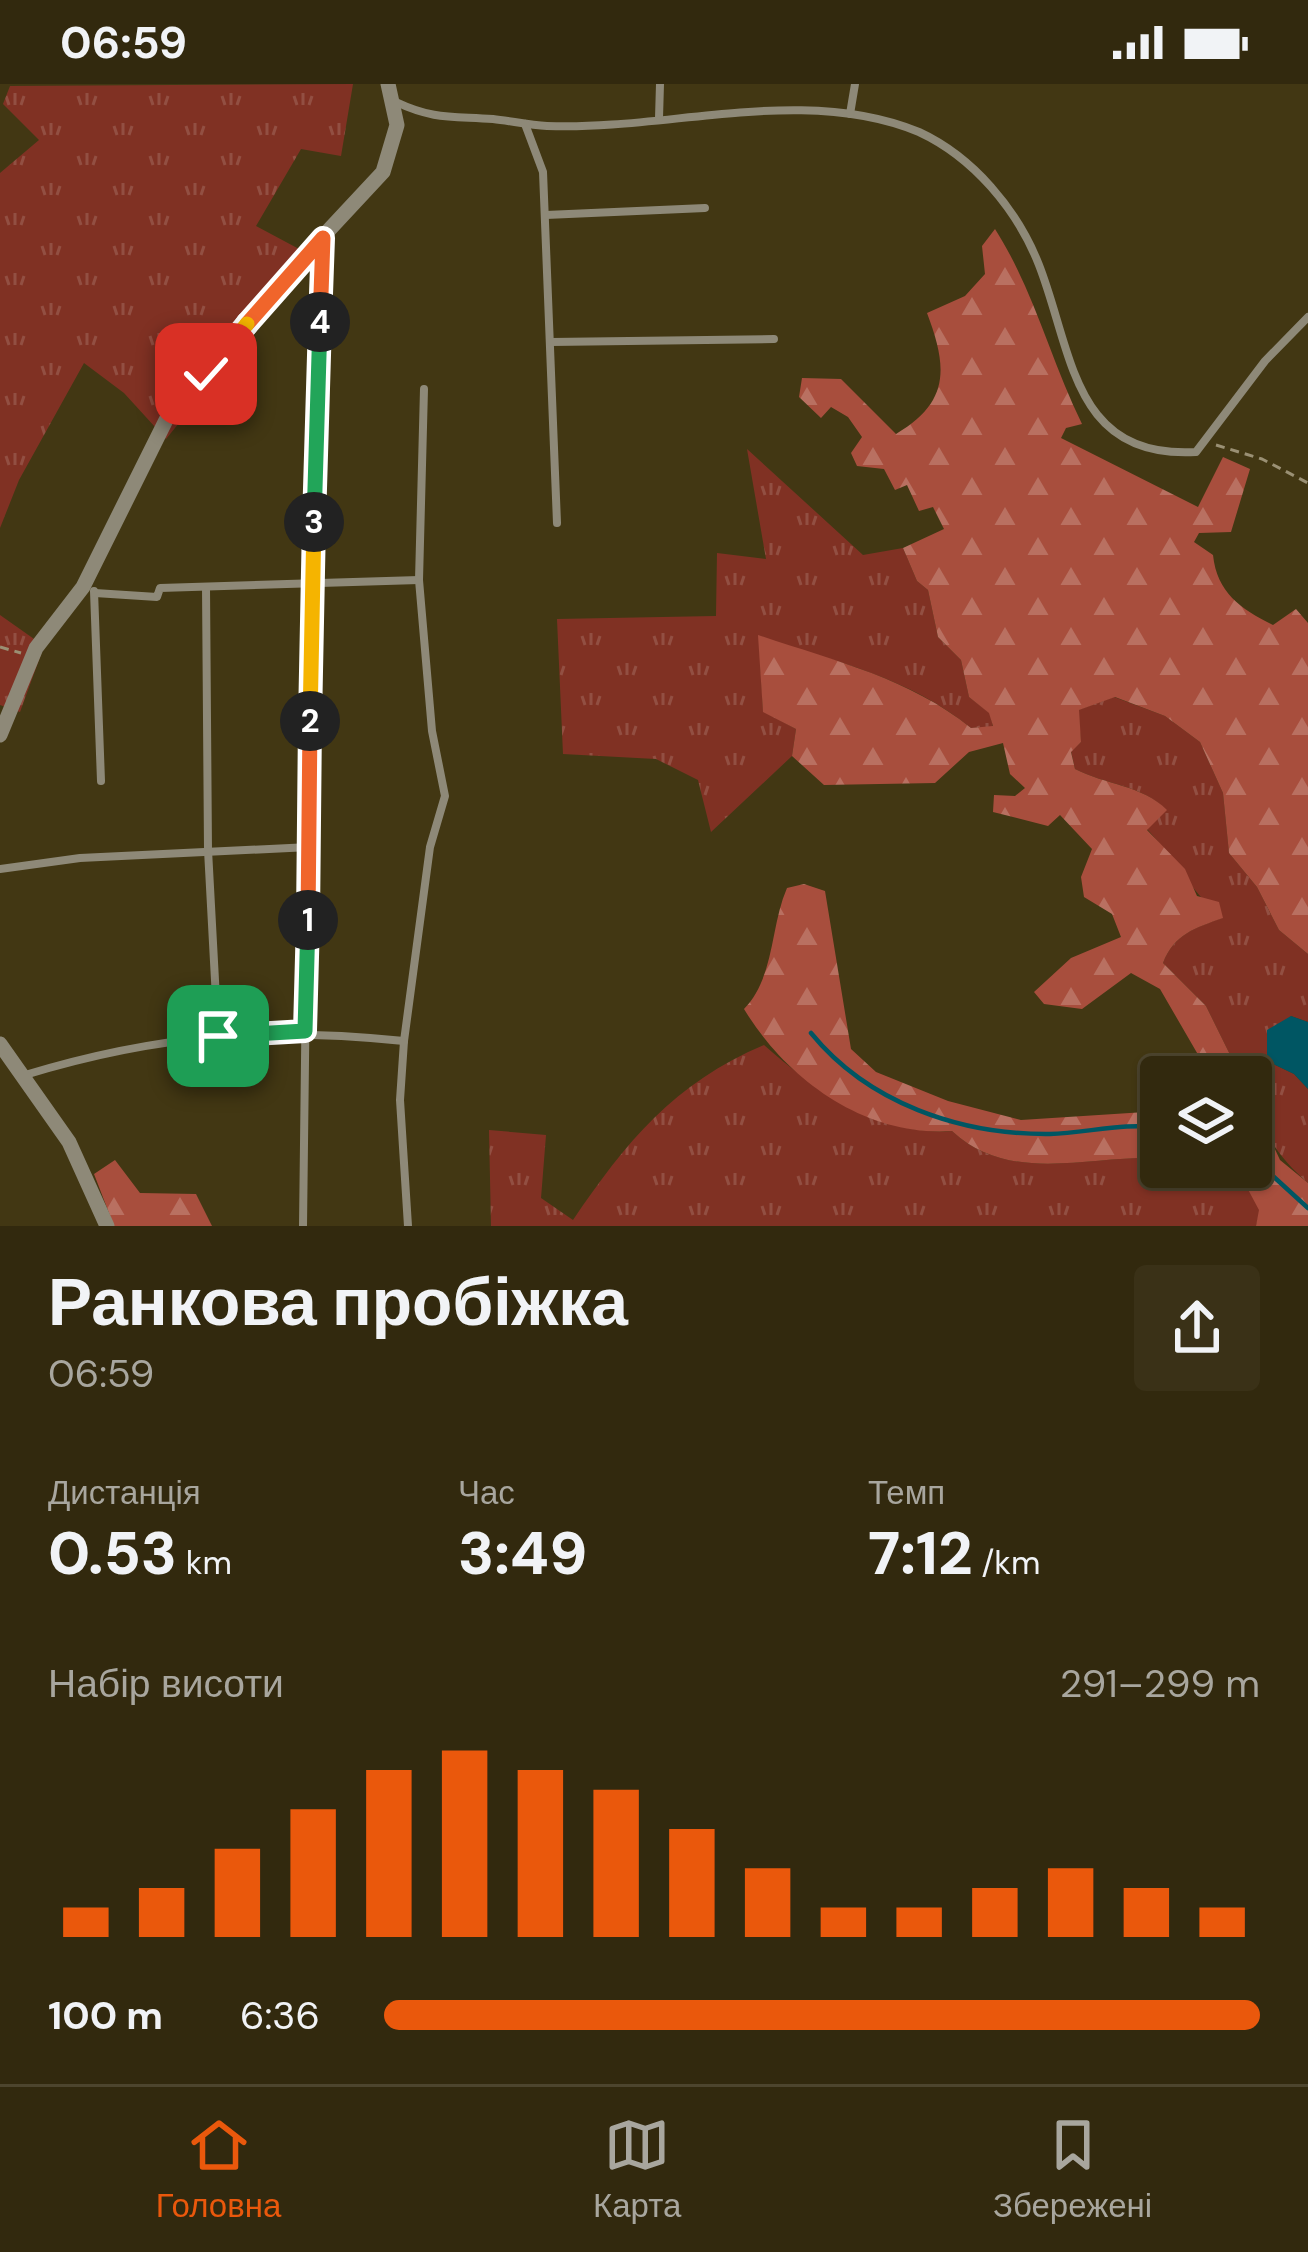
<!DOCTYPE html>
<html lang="uk">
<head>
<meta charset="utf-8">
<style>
	:root { --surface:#32290e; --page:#3a3117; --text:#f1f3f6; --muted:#a8a69e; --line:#4d452e; --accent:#ea580c }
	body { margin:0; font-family:"DM Sans",sans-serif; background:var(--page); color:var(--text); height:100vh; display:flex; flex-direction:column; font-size:45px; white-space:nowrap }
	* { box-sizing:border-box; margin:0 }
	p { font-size:39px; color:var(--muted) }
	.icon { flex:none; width:66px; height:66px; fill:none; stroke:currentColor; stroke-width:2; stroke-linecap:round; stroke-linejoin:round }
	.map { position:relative; height:1142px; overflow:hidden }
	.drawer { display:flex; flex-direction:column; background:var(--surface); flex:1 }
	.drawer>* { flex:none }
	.controls { position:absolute; left:1140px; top:972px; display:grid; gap:24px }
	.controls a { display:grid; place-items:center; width:132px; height:132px; border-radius:12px; background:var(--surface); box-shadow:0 3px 9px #0004,0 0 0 3px var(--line); font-size:60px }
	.pin { position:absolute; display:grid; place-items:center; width:102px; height:102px; color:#fff; margin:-51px; border-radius:24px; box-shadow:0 6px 18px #0006 }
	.km { position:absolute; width:60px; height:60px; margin:-30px; border-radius:50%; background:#222; color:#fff; font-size:33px; line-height:60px; text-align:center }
	.round { display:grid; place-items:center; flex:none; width:126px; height:126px; border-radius:12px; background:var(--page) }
	.headline { display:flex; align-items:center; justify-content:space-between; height:204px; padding:0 48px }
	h1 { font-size:66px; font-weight:800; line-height:90px }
	.metrics { display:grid; grid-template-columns:repeat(3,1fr); gap:18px; height:204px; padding:12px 48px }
	.metrics div { display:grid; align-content:center }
	.metrics b { font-size:60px; font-weight:800 }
	.metrics small { font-size:33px; font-weight:400 }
	.metrics p { font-size:33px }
	.chart { height:336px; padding:24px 48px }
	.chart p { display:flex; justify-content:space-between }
	.chart svg { width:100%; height:216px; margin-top:12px; stroke:var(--accent); stroke-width:6 }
	ul { padding:0 48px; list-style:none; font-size:39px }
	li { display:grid; grid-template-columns:192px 144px 1fr; align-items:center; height:90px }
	li i { height:30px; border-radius:15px; background:var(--accent) }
	.status { display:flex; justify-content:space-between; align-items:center; height:84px; padding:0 60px; background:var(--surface); direction:ltr }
	.status svg { height:33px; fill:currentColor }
	.tabs { display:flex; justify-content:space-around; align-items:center; height:168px; border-top:3px solid var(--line); background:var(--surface); font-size:33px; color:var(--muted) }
	.tabs a { display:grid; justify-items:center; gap:6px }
	.tabs .selected { color:var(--accent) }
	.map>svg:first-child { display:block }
	.grass { fill:url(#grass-tufts) }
	.forest { fill:url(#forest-firs) }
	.water { fill:#005663 }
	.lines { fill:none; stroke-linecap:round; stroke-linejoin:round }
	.stream { stroke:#005663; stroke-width:4.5 }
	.path { stroke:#9a9074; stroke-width:3; stroke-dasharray:9 6; stroke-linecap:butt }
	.service { stroke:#8e8978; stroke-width:8 }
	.minor { stroke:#8e8978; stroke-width:15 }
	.split-1-casing { stroke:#fff; stroke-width:24 }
	.split-2-casing { stroke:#fff; stroke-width:24 }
	.split-3-casing { stroke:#fff; stroke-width:24 }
	.split-4-casing { stroke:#fff; stroke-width:24 }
	.split-5-casing { stroke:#fff; stroke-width:24 }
	.split-6-casing { stroke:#fff; stroke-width:24 }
	.split-1 { stroke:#22a559; stroke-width:15 }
	.split-2 { stroke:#f0652b; stroke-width:15 }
	.split-3 { stroke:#f5b400; stroke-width:15 }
	.split-4 { stroke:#22a559; stroke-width:15 }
	.split-5 { stroke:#f0652b; stroke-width:15 }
	.split-6 { stroke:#f5b400; stroke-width:15 }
</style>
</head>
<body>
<div class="status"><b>06:59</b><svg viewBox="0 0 49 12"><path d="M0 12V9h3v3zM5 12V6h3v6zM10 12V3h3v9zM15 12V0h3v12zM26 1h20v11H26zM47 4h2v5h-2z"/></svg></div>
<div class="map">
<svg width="1308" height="1142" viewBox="0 0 1308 1142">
	<defs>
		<pattern id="grass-tufts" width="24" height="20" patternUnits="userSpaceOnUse" patternTransform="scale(3)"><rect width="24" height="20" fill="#803123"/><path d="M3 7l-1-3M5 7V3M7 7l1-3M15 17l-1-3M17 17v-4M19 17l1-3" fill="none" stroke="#924f42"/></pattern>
		<pattern id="forest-firs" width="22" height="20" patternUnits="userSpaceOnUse" patternTransform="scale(3)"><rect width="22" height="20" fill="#a84e3d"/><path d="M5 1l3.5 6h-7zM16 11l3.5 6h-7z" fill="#b97061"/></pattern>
	</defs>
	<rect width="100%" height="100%" fill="#423713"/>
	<g class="grass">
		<polygon points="353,0 341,72 301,65 256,142 314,173 166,355 124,309 84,279 19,396 0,444 0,89 39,56 3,20 10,2"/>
		<path d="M747,365L863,471L903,464L917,497L928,506L938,553L961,576L969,613L990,629L993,643L971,644C909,593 834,577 759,553L763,627L796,645L792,672L711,748L698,696L656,675L563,670L557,535L716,532L717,469L766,475Z"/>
		<polygon points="0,531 44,562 20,628 0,621"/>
		<path d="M1114,613L1165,632L1200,658L1223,709L1229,769L1257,803L1279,846L1308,870V938L1291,932L1267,977L1294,990L1308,1005V1099C1277,1073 1251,1035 1251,993H1241L1206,922L1163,879C1174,850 1195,844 1222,834C1192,809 1175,775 1147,745L1166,726C1143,701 1106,701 1075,685L1071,667L1081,658L1078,626Z"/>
		<path d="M764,961C815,1006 882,1053 952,1047C1010,1101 1088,1071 1161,1074V1083H1236L1260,1126L1256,1142H491L489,1046L546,1051L541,1114L573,1136C626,1058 674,999 764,961Z"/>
	</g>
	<g class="forest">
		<path d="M995,145C1034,206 1050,275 1082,340L1066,344L1061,354L1198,423L1223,373L1250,385L1231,448L1199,449L1194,458L1213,471C1217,509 1241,525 1273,541L1296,525L1308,539V870L1279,846L1257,803L1229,769L1223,709L1200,658L1165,632L1115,613L1079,626L1081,658L1071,668L1075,685C1106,701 1142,701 1167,726L1147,746L1185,785L1197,812L1219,818L1223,834C1195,844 1174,850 1163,879L1206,922L1241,993H1211L1160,905L1131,889L1082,925L1044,920L1034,908L1071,874L1121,853L1112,830L1084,813L1081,793L1092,765L1060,731L1048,742L993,728L994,711L1015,712L1025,704L1010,690L1003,659L969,668L935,699L824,701L792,672L796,645L763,628L758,551C834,577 909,594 971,644L993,642L989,629L969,613L961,576L938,553L928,506L917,497L903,464L944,445L933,423L919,427L907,401L895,406L884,385L857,382L851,369L862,353L848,333L831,323L821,334L799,313L802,294L841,295L896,350C951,318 947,282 927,229L965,212L985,190L982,162Z"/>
		<path d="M804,800L825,807L851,965L876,988L948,1017L1021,1036L1161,1027V1074C1088,1071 1010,1101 952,1047C866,1053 787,996 744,925C775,893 770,843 787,804Z"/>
		<polygon points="1251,1014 1280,1076 1308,1099 1308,1142 1256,1142 1259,1126 1236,1083 1251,1083"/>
		<polygon points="115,1076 140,1109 196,1110 212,1142 114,1142 94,1090"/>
	</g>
	<polygon class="water" points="1291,932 1308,938 1308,1005 1294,990 1267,977 1267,946"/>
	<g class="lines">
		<g class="stream">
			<path d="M811,949C868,1019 960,1051 1050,1050C1087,1049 1125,1038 1161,1044"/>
			<polyline points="1251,1072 1308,1124"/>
		</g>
		<g class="path">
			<polyline points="1216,361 1262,375 1308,399"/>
			<polyline points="0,563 21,569"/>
		</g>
		<g class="service">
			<path d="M396,18C434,36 453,32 493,35C511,37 529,41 547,42C668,47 803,0 919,48C973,73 1017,125 1039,181C1073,268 1072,375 1196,368L1265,277L1308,233"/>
			<polyline points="850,30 855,0"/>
			<polyline points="659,34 660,0"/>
			<polyline points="525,40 543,88 557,439"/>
			<polyline points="546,131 705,124"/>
			<polyline points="551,258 774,255"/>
			<polyline points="206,503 208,766 218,952"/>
			<polyline points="94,507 101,697"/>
			<polyline points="95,509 157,513 160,504 419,496"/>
			<polyline points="0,785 80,774 310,763"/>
			<path d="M25,991C160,950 264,943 404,957"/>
			<polyline points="303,1142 310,564 323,156"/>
			<polyline points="408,1142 400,1016 404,957 430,763 445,712 432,647 419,496 424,305"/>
		</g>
		<g class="minor">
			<polyline points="0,651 36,564 83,503 177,314 206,290 287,191 383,88 397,41 388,0"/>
			<polyline points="0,960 69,1058 107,1142"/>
		</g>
	</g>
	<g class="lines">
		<g class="split-1-casing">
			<polyline id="split-1" points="218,952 305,947 308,836"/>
		</g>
		<g class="split-2-casing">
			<polyline id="split-2" points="308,836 310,637"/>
		</g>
		<g class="split-3-casing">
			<polyline id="split-3" points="310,637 314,438"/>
		</g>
		<g class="split-4-casing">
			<polyline id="split-4" points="314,438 320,238"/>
		</g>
		<g class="split-5-casing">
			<polyline id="split-5" points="247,240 323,154 320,238"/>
		</g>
		<g class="split-6-casing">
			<polyline id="split-6" points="206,290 247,240"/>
		</g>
		<use href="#split-1" class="split-1"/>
		<use href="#split-2" class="split-2"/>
		<use href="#split-3" class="split-3"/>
		<use href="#split-4" class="split-4"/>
		<use href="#split-5" class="split-5"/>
		<use href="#split-6" class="split-6"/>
	</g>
</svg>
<div class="controls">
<a><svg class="icon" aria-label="layers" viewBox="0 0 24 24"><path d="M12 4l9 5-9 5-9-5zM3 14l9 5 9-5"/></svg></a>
</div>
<div class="pin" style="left:218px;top:952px;background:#1e9e55"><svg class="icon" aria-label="arrive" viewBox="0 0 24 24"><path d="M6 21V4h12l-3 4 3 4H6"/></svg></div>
<div class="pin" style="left:206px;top:290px;background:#d93025"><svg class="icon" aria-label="check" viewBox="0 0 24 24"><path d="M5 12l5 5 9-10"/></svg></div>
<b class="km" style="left:308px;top:836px">1</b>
<b class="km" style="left:310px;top:637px">2</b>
<b class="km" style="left:314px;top:438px">3</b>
<b class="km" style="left:320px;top:238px">4</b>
</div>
<section class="drawer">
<div class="headline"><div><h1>Ранкова пробіжка</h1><p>06:59</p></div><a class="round"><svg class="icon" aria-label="share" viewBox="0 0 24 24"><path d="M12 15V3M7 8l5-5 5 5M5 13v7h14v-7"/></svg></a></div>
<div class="metrics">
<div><p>Дистанція</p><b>0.53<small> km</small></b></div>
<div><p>Час</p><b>3:49</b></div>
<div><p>Темп</p><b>7:12<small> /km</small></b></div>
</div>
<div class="chart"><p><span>Набір висоти</span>291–299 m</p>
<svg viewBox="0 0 160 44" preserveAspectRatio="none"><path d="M5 44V38M15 44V34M25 44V26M35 44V18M45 44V10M55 44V6M65 44V10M75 44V14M85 44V22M95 44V30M105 44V38M115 44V38M125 44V34M135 44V30M145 44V34M155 44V38"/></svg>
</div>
<ul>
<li><b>100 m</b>6:36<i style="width:100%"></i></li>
</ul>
</section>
<nav class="tabs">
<a class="selected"><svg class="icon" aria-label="home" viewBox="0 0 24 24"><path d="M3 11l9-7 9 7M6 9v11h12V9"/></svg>Головна</a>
<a><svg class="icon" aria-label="map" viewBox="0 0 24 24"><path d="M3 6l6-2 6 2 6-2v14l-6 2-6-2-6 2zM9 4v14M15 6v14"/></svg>Карта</a>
<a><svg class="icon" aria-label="saved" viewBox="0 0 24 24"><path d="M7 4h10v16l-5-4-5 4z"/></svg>Збережені</a>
</nav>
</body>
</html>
